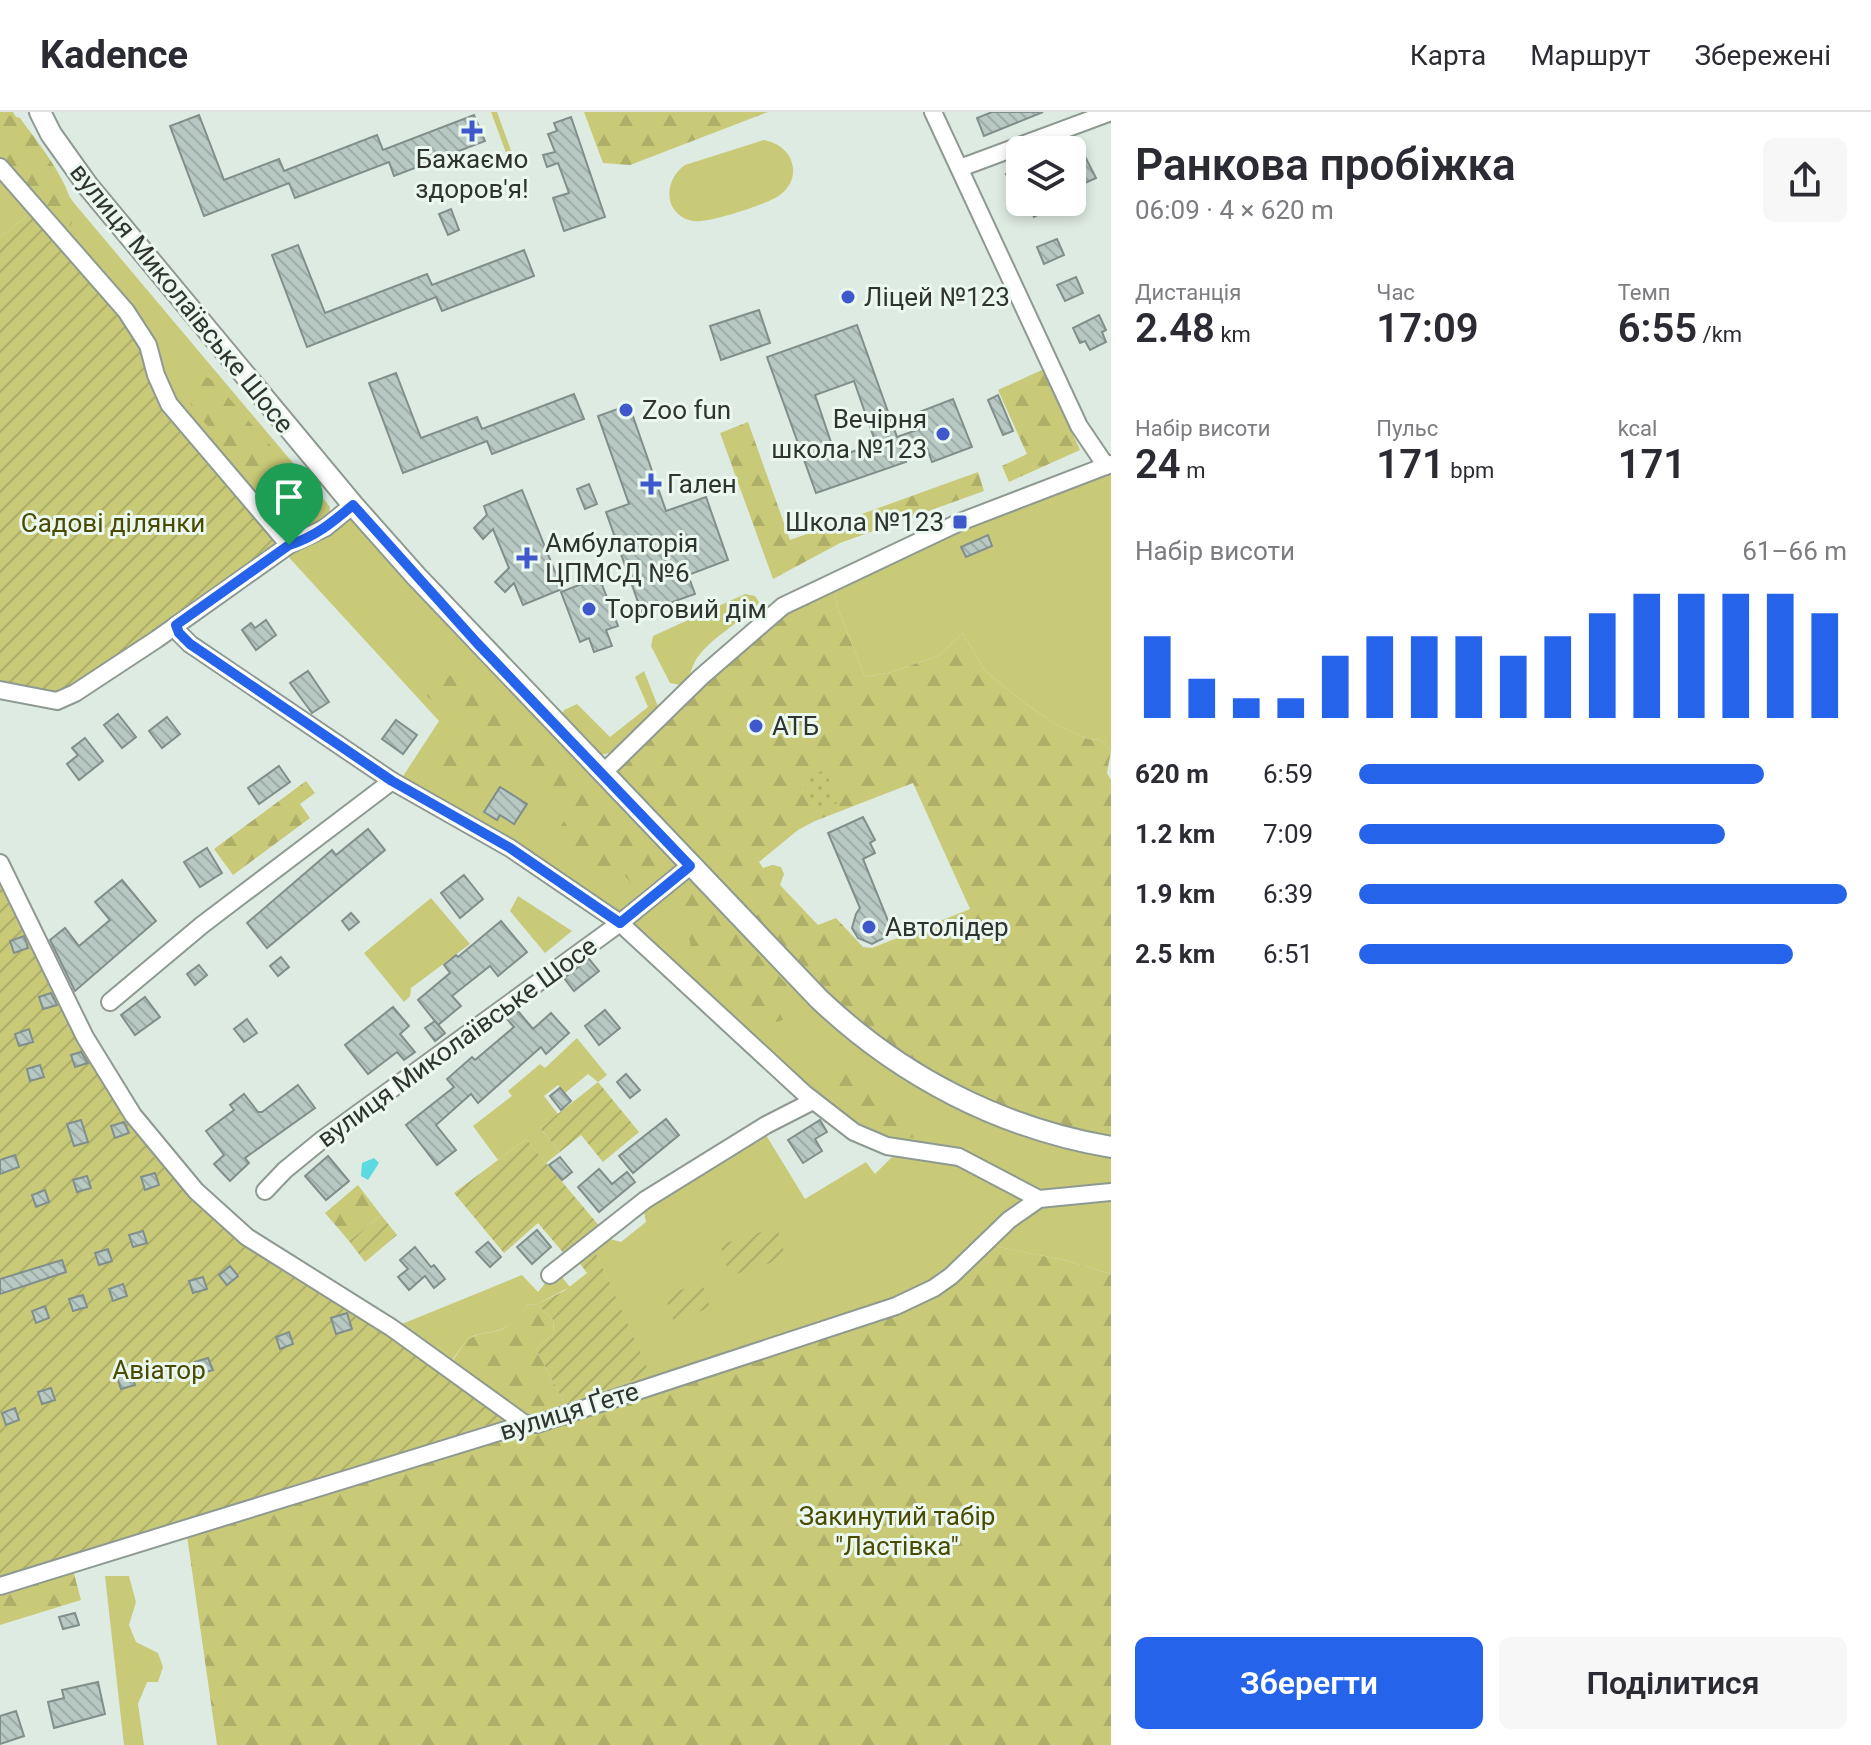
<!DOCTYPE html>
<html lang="uk">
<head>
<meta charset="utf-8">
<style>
	:root { --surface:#fff; --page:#f7f7f7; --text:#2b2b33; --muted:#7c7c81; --line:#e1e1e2; --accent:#2563eb }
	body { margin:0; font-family:Roboto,sans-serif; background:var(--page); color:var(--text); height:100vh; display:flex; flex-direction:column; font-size:30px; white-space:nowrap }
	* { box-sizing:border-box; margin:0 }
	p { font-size:26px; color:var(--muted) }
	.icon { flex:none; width:44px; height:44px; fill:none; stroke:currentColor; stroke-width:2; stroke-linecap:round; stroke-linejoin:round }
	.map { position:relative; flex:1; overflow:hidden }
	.sheet { display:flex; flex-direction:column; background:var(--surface); width:760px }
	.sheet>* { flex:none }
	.controls { position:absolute; left:1006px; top:24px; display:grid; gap:16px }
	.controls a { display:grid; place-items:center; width:80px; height:80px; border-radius:12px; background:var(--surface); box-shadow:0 4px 12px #0003; font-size:40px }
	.pin { position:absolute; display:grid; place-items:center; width:68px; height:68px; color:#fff; margin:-82px -34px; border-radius:50% 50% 50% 0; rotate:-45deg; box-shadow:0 0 8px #0007 }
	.pin .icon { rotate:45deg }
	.round { display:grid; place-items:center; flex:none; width:84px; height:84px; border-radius:12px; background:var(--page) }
	.overview { display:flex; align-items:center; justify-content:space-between; height:136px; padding:0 24px }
	h1 { font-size:44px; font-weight:600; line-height:60px }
	.figures { display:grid; grid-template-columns:repeat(3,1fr); gap:12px; height:136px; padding:8px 24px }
	.figures div { display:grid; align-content:center }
	.figures b { font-size:40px; font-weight:600 }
	.figures small { font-size:22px; font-weight:400 }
	.figures p { font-size:22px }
	.chart { height:224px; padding:16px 24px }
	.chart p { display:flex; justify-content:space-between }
	.chart svg { width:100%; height:144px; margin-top:8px; stroke:var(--accent); stroke-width:6 }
	.cta { display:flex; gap:16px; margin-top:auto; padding:16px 24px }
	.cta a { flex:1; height:92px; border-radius:12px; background:var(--accent); color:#fff; font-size:32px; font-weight:600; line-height:92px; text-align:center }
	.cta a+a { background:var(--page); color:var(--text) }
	ul { padding:0 24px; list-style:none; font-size:26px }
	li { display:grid; grid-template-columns:128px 96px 1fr; align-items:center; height:60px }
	li i { height:20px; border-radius:10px; background:var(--accent) }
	header { display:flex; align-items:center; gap:48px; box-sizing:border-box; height:112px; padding:0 40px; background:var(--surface); border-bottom:2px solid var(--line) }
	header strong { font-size:38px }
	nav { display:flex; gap:44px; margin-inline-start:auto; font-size:28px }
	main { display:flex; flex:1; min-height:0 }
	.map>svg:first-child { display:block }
	.grass { fill:#c9ca78 }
	.forest { fill:url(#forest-firs); fill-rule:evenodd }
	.park { fill:url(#park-dots) }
	.garden { fill:url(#garden-furrows) }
	.water { fill:#5cdae2 }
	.building { fill:url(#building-back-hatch); stroke:#808f8b; stroke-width:2; fill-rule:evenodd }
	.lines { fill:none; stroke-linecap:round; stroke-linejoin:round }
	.minor-casing { stroke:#8e9a91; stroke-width:20 }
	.major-casing { stroke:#8e9a91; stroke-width:24 }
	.minor { stroke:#fff; stroke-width:16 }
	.major { stroke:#fff; stroke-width:20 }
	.route-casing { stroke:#fff; stroke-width:16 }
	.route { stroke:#2563eb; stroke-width:10 }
	.poi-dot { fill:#3f58cb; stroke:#ebf8ef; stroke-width:3 }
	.labels { text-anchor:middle; stroke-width:6; stroke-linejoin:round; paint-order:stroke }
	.poi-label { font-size:26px; fill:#2f3430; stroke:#ebf8ef; text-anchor:start }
	.street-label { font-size:26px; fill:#2f3430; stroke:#ebf8ef }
	.park-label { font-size:26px; fill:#4b4a02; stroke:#ebf8ef }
</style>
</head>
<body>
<header>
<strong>Kadence</strong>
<nav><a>Карта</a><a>Маршрут</a><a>Збережені</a></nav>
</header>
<main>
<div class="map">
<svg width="1111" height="1633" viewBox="0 0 1111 1633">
	<defs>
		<pattern id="forest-firs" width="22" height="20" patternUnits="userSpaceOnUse" patternTransform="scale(2)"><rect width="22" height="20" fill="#c9ca78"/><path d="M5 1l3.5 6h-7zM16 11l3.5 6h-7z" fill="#adae68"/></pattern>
		<pattern id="park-dots" width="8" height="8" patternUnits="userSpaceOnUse" patternTransform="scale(2)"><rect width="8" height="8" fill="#c9ca78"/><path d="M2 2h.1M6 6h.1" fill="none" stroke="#adae68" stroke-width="1.8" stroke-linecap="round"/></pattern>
		<pattern id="garden-furrows" width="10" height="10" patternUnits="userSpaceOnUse" patternTransform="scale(2)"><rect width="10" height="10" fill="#c9ca78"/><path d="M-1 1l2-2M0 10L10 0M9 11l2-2" fill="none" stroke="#adae68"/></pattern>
		<pattern id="building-back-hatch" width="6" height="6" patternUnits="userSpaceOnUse" patternTransform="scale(2)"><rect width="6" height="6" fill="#b8c8c3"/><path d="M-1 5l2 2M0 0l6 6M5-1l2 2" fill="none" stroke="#9eaca8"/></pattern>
	</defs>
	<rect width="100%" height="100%" fill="#deebe2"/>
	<g class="grass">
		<polygon points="0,0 13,0 33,34 74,91 330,395 329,404 303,422 293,422 269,400 176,289 134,199 0,39"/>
		<polygon points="491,0 497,0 517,55 515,58 512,57"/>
		<path d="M764,28C779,31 791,40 793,56C794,67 789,76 780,83C768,92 707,112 693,109C663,103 663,68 685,53Z"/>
		<polygon points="0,62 32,100 0,125"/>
		<polygon points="1111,352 1111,639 1101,628 1088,627 1055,612 1026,592 985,559 963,521 938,544 888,561 865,565 837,494 833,468"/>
		<polygon points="353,393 690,754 1111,1035 1111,1162 1064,1148 984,1132 934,1176 570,1301 565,1292 649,1262 594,1136 606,1126 621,1130 646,1110 643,1096 766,1023 805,1087 866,1050 875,1062 900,1037 854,1020 620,811 398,672 439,609 283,439"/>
		<path d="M745,482L755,484L759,490L757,494C738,512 712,525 697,546C690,557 692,565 680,573L670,571L651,534L653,524Z"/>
		<path d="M644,559L659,597C645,611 616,648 596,642L562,603L564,598L577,592L610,625L648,595L635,565Z"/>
		<polygon points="518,784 572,819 545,841 510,799"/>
		<polygon points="431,786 470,832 411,876 410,884 404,890 364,841"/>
		<polygon points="577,926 607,963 598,970 588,962 565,981 558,973 544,984 558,1002 540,1016 560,1040 546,1051 526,1027 498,1048 473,1014 512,984 508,979 540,952 545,956"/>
		<polygon points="556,1158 570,1175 537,1192 528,1193 513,1211 500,1218 475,1223 466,1229 447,1255 392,1216 522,1163 538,1180"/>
		<polygon points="105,1464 129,1464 136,1490 129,1513 136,1530 158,1541 163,1555 158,1570 147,1570 138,1592 144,1633 124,1633"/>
	</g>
	<g class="forest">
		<polygon points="584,0 768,0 630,53 603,51"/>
		<path d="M8,3L20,6C37,30 91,93 67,120L0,49V7Z"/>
		<polygon points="1044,257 1080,338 1009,370 1002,354 1027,342 998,278"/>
		<path d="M198,263L209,266L222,278L308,377C308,391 303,398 293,407L288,406L278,399L245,365L237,348L215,335L208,314L193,299L189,285L190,268Z"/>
		<polygon points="748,310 790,428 978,360 984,379 840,431 773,467 720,321"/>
		<path d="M833,468L837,494L865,565L888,561L938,544L963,521L985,559L1026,592L1055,612L1088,627L1101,628L1111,639L1107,661L1111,668V1035L1056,1022L891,947L602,662L742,528ZM913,671L970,797L872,836L863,835L836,806L818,813L780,773L784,762L781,755L772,753L763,756L759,750L798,718L815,709Z"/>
		<path d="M435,557C459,565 477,582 499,594L631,727C650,741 680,760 643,776L631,771L623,761L595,763L574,740L560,731L556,721L568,703L504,653L476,679L445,665L437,655L439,638L460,615L452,598C430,592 410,576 435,557Z"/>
		<polygon points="306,669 315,681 300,692 310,706 233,763 214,737"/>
		<path d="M684,778L699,785L794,879C799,901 783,914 762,910L692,841L686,811C674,804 664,800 663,785Z"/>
		<path d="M833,953C863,958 863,976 885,987C900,994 911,997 923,1009V1016L919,1024C885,1034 861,1009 841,986C835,980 827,975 820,970V964Z"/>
		<polygon points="358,1073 381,1103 349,1129 325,1101"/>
		<polygon points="984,1132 1064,1148 1111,1162 1111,1633 217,1633 186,1417 72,1454 81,1488 0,1513 0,1461 449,1254 466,1229 476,1223 501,1218 513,1210 528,1193 537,1192 553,1208 554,1221 536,1237 570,1301 896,1194"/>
	</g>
	<polygon class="park" points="825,658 838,691 815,700 802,667"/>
	<g class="garden">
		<polygon points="32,100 119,200 141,235 150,267 277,430 277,435 152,524 56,583 0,578 0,125"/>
		<polygon points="0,751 85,925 196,1079 525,1312 0,1474"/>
		<polygon points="598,970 639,1020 603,1050 581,1023 560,1040 540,1016"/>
		<polygon points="526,1027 601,1116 566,1144 538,1111 504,1141 454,1081"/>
		<polygon points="381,1103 397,1123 365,1150 349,1129"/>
		<polygon points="777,1115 786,1146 730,1164 720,1133"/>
		<polygon points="594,1136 650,1262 565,1292 536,1237 554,1221 553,1208 537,1192 564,1179 587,1161 578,1149"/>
		<polygon points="702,1171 710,1196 673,1208 665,1183"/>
	</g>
	<polygon class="water" points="374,1046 379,1051 368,1068 361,1064 362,1051"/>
	<g class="building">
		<polygon points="992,0 1043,0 984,24 977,6"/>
		<polygon points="199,3 224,68 279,47 284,59 377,23 383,38 474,3 485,29 394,64 389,50 295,86 289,71 204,104 170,14"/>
		<polygon points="571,5 605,105 564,119 553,86 569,81 558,51 547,55 543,43 555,40 548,22 557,19 554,11"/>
		<polygon points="1075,25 1096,66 1072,77 1072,26"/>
		<polygon points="1020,56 1020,90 1006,62"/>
		<polygon points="1027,90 1063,90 1034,105"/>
		<polygon points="451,97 459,118 448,123 439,102"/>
		<polygon points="1057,127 1064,143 1044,152 1037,135"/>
		<polygon points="298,133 325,201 427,162 432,173 524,138 534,164 442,199 436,185 307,235 272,143"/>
		<polygon points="1076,165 1083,181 1065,189 1057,173"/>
		<polygon points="759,198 770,231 721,248 710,214"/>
		<polygon points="1099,203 1106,218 1102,220 1106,230 1090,238 1085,229 1080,231 1073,216"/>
		<path d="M857,213L897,325L920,317L914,302L953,287L972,335L932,350L925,330L902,338L906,350L816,381L767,245ZM854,269L876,332L836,345L815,283Z"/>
		<polygon points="396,261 421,326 477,305 482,317 574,282 584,307 492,342 487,329 403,361 369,271"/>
		<polygon points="998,283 1013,319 1003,323 988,288"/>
		<polygon points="629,293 666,399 706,385 728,448 688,463 695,482 642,501 606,400 629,392 598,304"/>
		<polygon points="589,372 597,392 585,397 577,377"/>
		<polygon points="522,378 562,477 523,493 514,471 505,480 495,470 509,456 493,417 483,427 474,416 487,403 484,394"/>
		<polygon points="988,423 992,434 966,445 961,435"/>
		<polygon points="599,465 618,514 606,518 612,534 594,540 589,526 580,530 561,480"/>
		<polygon points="266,508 276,523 256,538 242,518 251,511 255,516"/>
		<polygon points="308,559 329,590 312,601 290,571"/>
		<polygon points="118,602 136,625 122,636 104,613"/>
		<polygon points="167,605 180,622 162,636 149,619"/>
		<polygon points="396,608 417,623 403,642 382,627"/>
		<polygon points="85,626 103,649 79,668 67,652 78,643 72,636"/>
		<polygon points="279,654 290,670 259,692 248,676"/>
		<polygon points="500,675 527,692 514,712 500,703 497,708 484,700"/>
		<polygon points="863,705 875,728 870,731 875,741 863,747 891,816 884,826 872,832 858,826 852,816 856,802 860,796 828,721"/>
		<polygon points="368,717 385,738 267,836 247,811 332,738 336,743"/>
		<polygon points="207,736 222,761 200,775 184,750"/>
		<polygon points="464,763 483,787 460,806 441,781"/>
		<polygon points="122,768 156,809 75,879 50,828 65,816 79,834 110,808 95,790"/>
		<polygon points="351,801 359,810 349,818 342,809"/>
		<polygon points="501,809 527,840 498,864 490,854 452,884 461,894 438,913 418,888 450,861 444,853 456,843 458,845"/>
		<polygon points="24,824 28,836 14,841 10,829"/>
		<polygon points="281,845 289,855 278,864 270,854"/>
		<polygon points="589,847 599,859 574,879 564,866"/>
		<polygon points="199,853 207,863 195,873 187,862"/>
		<polygon points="51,881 57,893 43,897 39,885"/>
		<polygon points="145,885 160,905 135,923 121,903"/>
		<polygon points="393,895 409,914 400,922 415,940 404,948 397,940 368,962 345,933"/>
		<polygon points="605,898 620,916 599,933 585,914"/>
		<polygon points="518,899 533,917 551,901 569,921 546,942 541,935 478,991 471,982 436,1013 456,1038 437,1053 406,1013 454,975 447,967 472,945 475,948 514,915 507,907"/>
		<polygon points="247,907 257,921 244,930 234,917"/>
		<polygon points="435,909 445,921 435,929 425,916"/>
		<polygon points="29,917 33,930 19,934 15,922"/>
		<polygon points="81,940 88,951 75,955 71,943"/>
		<polygon points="40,953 44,965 30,969 27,957"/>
		<polygon points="626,962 640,978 630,986 617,970"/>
		<polygon points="298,973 315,996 245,1046 249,1051 230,1069 214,1052 224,1043 206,1019 234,998 230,993 244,982 258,1000 262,1000"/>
		<polygon points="560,976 571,989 561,998 550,984"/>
		<polygon points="666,1007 679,1023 633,1061 619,1044"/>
		<polygon points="81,1008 88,1030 74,1034 67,1012"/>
		<polygon points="820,1008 827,1020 815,1027 822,1039 803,1051 788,1028"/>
		<polygon points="124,1010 129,1021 115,1026 111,1014"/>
		<polygon points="15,1043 19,1055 0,1062 0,1048"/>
		<polygon points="328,1044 349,1069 326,1088 305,1064"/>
		<polygon points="560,1045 572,1060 562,1068 549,1053"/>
		<polygon points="599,1057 612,1072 627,1060 635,1070 599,1100 578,1075"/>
		<polygon points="155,1061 159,1073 145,1078 141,1065"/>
		<polygon points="87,1064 91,1076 77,1080 73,1068"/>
		<polygon points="45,1078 49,1090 36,1095 32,1083"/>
		<polygon points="537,1118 551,1135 532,1152 517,1135"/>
		<polygon points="143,1119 147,1131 133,1135 129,1123"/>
		<polygon points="488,1130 501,1145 490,1155 476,1140"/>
		<polygon points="415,1135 431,1155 434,1153 445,1167 434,1176 425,1164 409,1178 398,1165 408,1157 400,1148"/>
		<polygon points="108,1137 112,1149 99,1153 95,1141"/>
		<polygon points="62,1148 66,1160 0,1182 0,1167"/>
		<polygon points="230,1154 238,1164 227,1173 219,1163"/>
		<polygon points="203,1165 207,1177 193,1181 189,1169"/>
		<polygon points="123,1172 127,1184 113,1189 109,1177"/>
		<polygon points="83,1183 87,1195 73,1199 69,1187"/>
		<polygon points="45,1194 49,1206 36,1211 32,1199"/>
		<polygon points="347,1201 352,1217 336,1222 331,1206"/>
		<polygon points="289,1220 293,1232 280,1237 276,1225"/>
		<polygon points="208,1246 213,1258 199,1262 195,1250"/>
		<polygon points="167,1254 171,1266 157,1270 153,1258"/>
		<polygon points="131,1261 135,1273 121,1277 117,1265"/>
		<polygon points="51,1276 55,1288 42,1292 38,1280"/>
		<polygon points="15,1296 19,1308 6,1313 2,1301"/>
		<polygon points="75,1501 79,1513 63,1517 59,1505"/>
		<polygon points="98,1570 105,1602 54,1616 48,1590 64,1586 62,1578"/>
		<polygon points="16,1599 24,1624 0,1632 0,1604"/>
	</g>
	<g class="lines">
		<g class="minor-casing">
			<g id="minor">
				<polyline points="933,0 1079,314 1106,354"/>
				<polyline points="0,55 126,199 148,233 156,263 169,292 289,433"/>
				<polyline points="960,56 1111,0"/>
				<polyline points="176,513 179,521 190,532 392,669 510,736 620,811 805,982 854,1020 887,1034 959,1045 1039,1087"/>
				<polyline points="0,578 57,589 75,581 157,527 289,433 325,416 353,393"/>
				<polyline points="602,662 701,565 783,494 960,410 1111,352"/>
				<polyline points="0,751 85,925 133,1003 196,1079 247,1125 392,1216 525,1312"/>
				<polyline points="110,890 202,813 392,669"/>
				<polyline points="265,1079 285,1058 323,1027 620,811 690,754"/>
				<polyline points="550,1163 645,1088 766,1013 813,989"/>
				<polyline points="0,1474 525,1312 537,1312 896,1194 934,1176 951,1164 1009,1108 1039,1087 1111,1080"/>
			</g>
		</g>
		<g class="major-casing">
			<path id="major" d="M40,0L51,22L88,74L353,393L416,464L819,887C900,964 1000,1016 1111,1035"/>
		</g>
		<use href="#minor" class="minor"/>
		<use href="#major" class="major"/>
	</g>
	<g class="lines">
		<g class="route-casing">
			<path id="route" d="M353,393L477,531L690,754L620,811L510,736L392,669L190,532L179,521L176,513L289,433C315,425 333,410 353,393Z"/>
		</g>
		<use href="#route" class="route"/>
	</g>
	<g class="poi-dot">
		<path d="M468 7h8v8h8v8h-8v8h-8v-8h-8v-8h8z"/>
		<circle cx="848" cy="185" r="8"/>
		<circle cx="626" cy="298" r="8"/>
		<circle cx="943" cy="322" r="8"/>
		<path d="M647 360h8v8h8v8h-8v8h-8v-8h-8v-8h8z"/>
		<rect x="952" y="402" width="16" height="16" rx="4"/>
		<path d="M523 434h8v8h8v8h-8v8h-8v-8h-8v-8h8z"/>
		<circle cx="589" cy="497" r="8"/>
		<circle cx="756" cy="614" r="8"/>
		<circle cx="869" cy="815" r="8"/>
	</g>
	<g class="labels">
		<g class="poi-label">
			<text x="472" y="56" text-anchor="middle">Бажаємо<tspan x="472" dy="30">здоров'я!</tspan></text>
			<text x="864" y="194">Ліцей №123</text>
			<text x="642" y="307">Zoo fun</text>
			<text x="927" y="316" text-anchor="end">Вечірня<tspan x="927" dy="30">школа №123</tspan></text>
			<text x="667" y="381">Гален</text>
			<text x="944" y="419" text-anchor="end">Школа №123</text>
			<text x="545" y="440">Амбулаторія<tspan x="545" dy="30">ЦПМСД №6</tspan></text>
			<text x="605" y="506">Торговий дім</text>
			<text x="772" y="623">АТБ</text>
			<text x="885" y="824">Автолідер</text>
		</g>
		<g class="street-label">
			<text transform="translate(182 186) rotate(51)" y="9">вулиця Миколаївське Шосе</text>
			<text transform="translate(457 930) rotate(-36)" y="9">вулиця Миколаївське Шосе</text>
			<text transform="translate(569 1299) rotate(-17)" y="9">вулиця Ґете</text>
		</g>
		<g class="park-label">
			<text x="113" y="420">Садові ділянки</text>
			<text x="159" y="1267">Авіатор</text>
			<text x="897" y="1413">Закинутий табір<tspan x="897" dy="30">"Ластівка"</tspan></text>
		</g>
	</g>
</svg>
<div class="controls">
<a><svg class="icon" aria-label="layers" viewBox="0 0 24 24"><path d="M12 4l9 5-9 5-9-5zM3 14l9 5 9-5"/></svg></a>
</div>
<div class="pin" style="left:289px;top:433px;background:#1e9e55"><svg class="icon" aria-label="arrive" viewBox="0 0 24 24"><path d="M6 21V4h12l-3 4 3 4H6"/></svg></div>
</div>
<section class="sheet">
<div class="overview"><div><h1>Ранкова пробіжка</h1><p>06:09 · 4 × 620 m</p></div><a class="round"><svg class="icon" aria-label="share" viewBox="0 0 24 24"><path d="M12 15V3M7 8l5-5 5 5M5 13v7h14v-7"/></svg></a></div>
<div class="figures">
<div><p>Дистанція</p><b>2.48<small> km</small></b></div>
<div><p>Час</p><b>17:09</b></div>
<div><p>Темп</p><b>6:55<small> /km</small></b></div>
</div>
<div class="figures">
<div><p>Набір висоти</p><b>24<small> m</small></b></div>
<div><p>Пульс</p><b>171<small> bpm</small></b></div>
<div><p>kcal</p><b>171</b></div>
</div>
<div class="chart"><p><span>Набір висоти</span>61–66 m</p>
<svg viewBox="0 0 160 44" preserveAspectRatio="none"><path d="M5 44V19M15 44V32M25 44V38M35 44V38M45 44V25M55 44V19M65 44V19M75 44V19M85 44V25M95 44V19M105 44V12M115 44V6M125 44V6M135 44V6M145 44V6M155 44V12"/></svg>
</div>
<ul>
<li><b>620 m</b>6:59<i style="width:83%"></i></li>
<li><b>1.2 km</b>7:09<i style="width:75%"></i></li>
<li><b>1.9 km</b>6:39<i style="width:100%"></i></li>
<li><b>2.5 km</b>6:51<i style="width:89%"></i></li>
</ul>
<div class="cta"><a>Зберегти</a><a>Поділитися</a></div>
</section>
</main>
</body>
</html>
